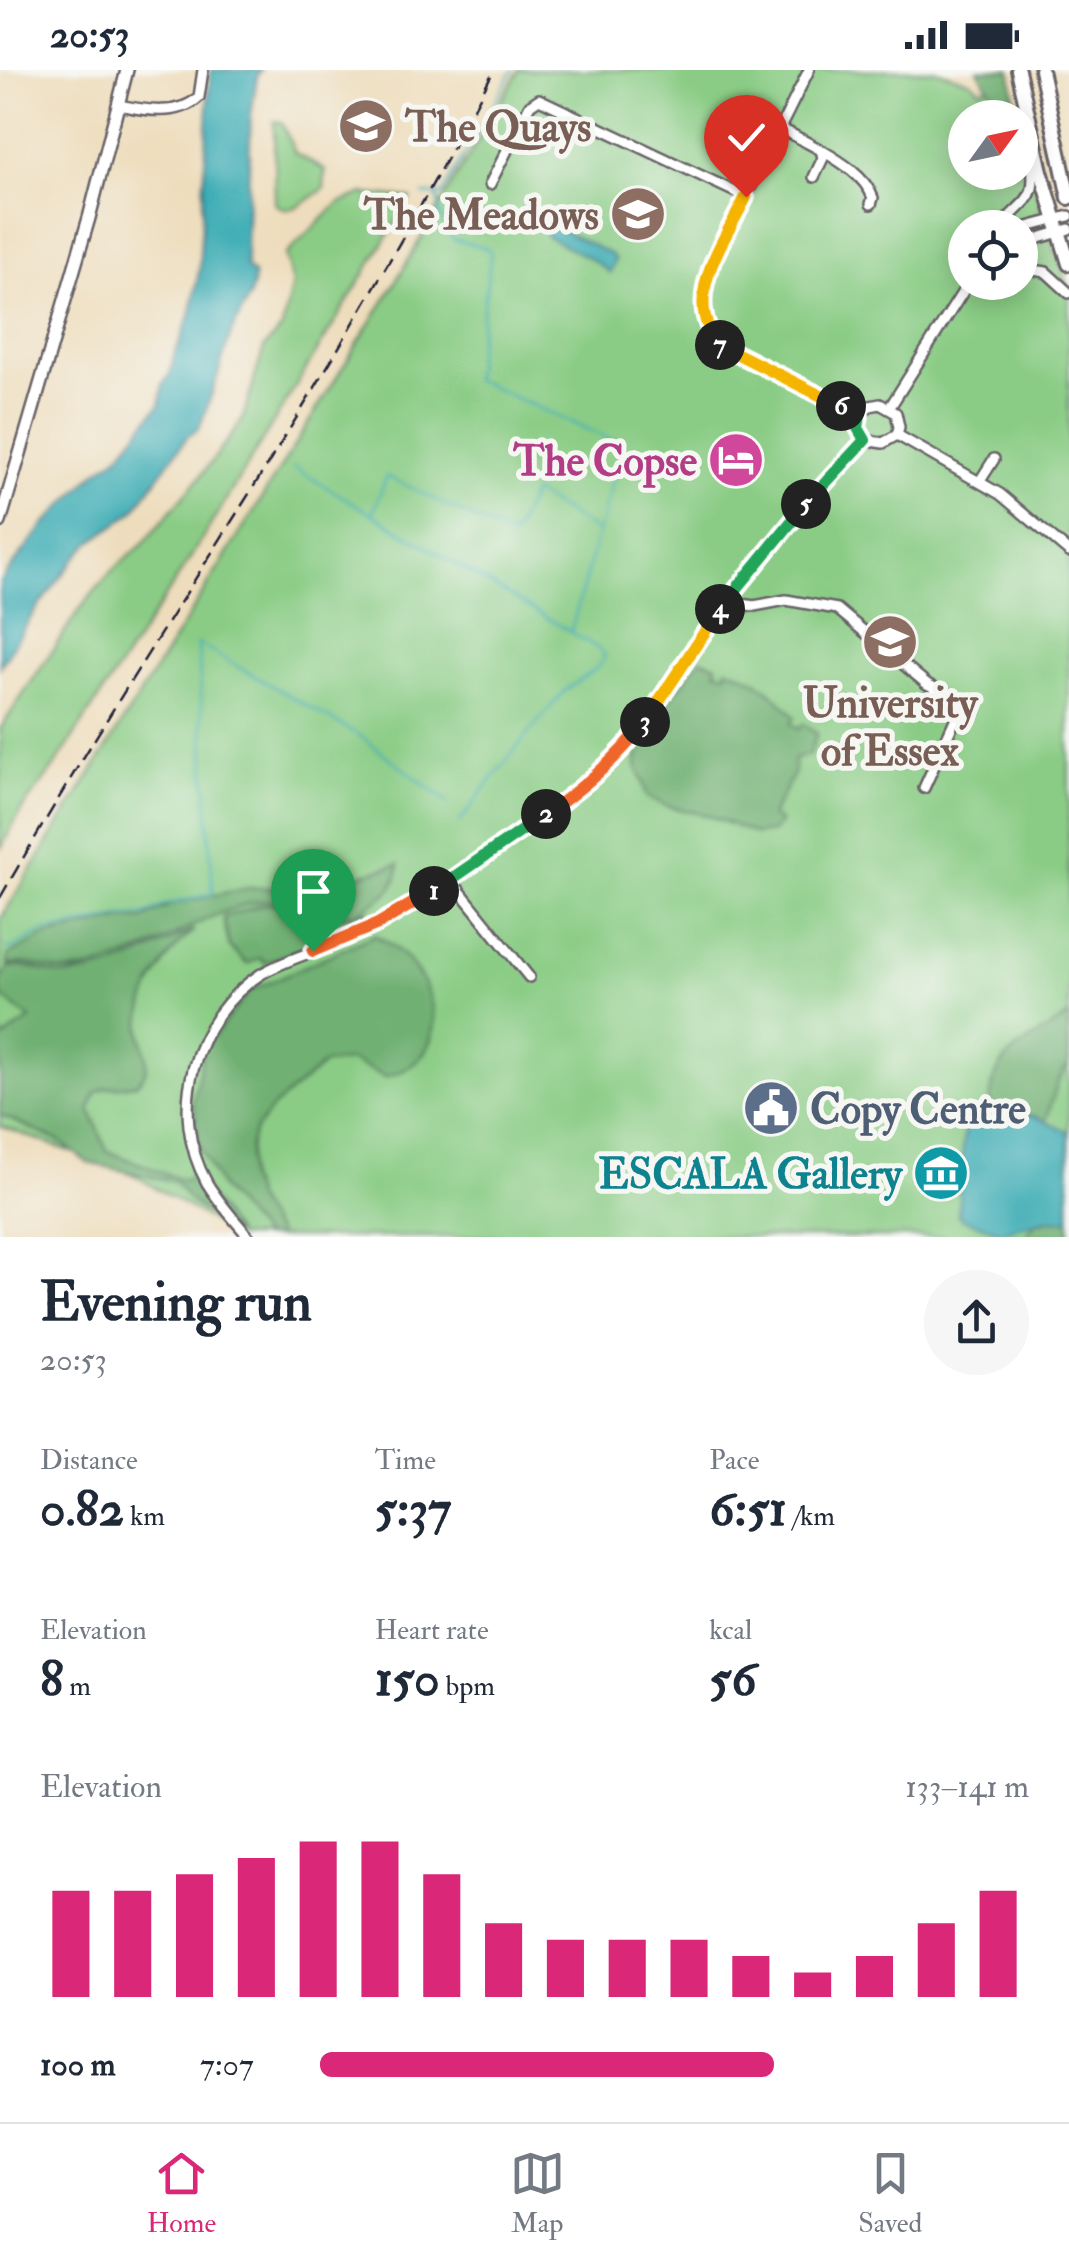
<!DOCTYPE html>
<html lang="en">
<head>
<meta charset="utf-8">
<style>
	:root { --surface:#fff; --page:#f6f6f7; --text:#1f2937; --muted:#747a83; --line:#e0e1e3; --accent:#db2777 }
	body { margin:0; font-family:"IM FELL Double Pica",serif; background:var(--page); color:var(--text); height:100vh; display:flex; flex-direction:column; font-size:38px; white-space:nowrap }
	* { box-sizing:border-box; margin:0 }
	p { font-size:32px; color:var(--muted) }
	.icon { flex:none; width:55px; height:55px; fill:none; stroke:currentColor; stroke-width:2; stroke-linecap:round; stroke-linejoin:round }
	.map { position:relative; height:1167px; overflow:hidden }
	.details { display:flex; flex-direction:column; background:var(--surface); flex:1 }
	.details>* { flex:none }
	.needle { width:65px; rotate:57deg }
	.controls { position:absolute; left:948px; top:30px; display:grid; gap:20px }
	.controls a { display:grid; place-items:center; width:90px; height:90px; border-radius:50%; background:var(--surface); box-shadow:0 5px 25px #0003; font-size:50px }
	.pin { position:absolute; display:grid; place-items:center; width:85px; height:85px; color:#fff; margin:-102px -42px; border-radius:50% 50% 50% 0; rotate:-45deg; box-shadow:0 0 10px #0007 }
	.pin .icon { rotate:45deg }
	.km { position:absolute; width:50px; height:50px; margin:-25px; border-radius:50%; background:#222; color:#fff; font-size:28px; line-height:50px; text-align:center }
	.round { display:grid; place-items:center; flex:none; width:105px; height:105px; border-radius:52px; background:var(--page) }
	.head { display:flex; align-items:center; justify-content:space-between; height:170px; padding:0 40px }
	h1 { font-size:55px; font-weight:700; line-height:75px }
	.figures { display:grid; grid-template-columns:repeat(3,1fr); gap:15px; height:170px; padding:10px 40px }
	.figures div { display:grid; align-content:center }
	.figures b { font-size:50px; font-weight:700 }
	.figures small { font-size:28px; font-weight:400 }
	.figures p { font-size:28px }
	.chart { height:280px; padding:20px 40px }
	.chart p { display:flex; justify-content:space-between }
	.chart svg { width:100%; height:180px; margin-top:10px; stroke:var(--accent); stroke-width:6 }
	ul { padding:0 40px; list-style:none; font-size:32px }
	li { display:grid; grid-template-columns:160px 120px 1fr; align-items:center; height:75px }
	li i { height:25px; border-radius:12px; background:var(--accent) }
	.status { display:flex; justify-content:space-between; align-items:center; height:70px; padding:0 50px; background:var(--surface); direction:ltr }
	.status svg { height:28px; fill:currentColor }
	.tab-bar { display:flex; justify-content:space-around; align-items:center; height:140px; border-top:2px solid var(--line); background:var(--surface); font-size:28px; color:var(--muted) }
	.tab-bar a { display:grid; justify-items:center; gap:5px }
	.tab-bar .current { color:var(--accent) }
	.map>svg:first-child { display:block }
	.green { fill:#8acc85; stroke:#567760; stroke-width:2.5; fill-rule:evenodd }
	.forest { fill:#6fb072; stroke:#486956; stroke-width:2.5 }
	.water { fill:#3aacb4; stroke:#2e6778; stroke-width:2.5 }
	.lines { fill:none; stroke-linecap:round; stroke-linejoin:round }
	.stream { stroke:#3aacb4; stroke-width:2.5 }
	.street-casing { stroke:#696368; stroke-width:14 }
	.secondary-casing { stroke:#696368; stroke-width:16 }
	.primary-casing { stroke:#696368; stroke-width:18 }
	.street { stroke:#fff; stroke-width:9 }
	.secondary { stroke:#fff; stroke-width:11 }
	.primary { stroke:#fff; stroke-width:12 }
	.rail { stroke:#22223b; stroke-width:2.5; stroke-dasharray:15 8; stroke-linecap:butt }
	.split-1-casing { stroke:#fff; stroke-width:20 }
	.split-2-casing { stroke:#fff; stroke-width:20 }
	.split-3-casing { stroke:#fff; stroke-width:20 }
	.split-4-casing { stroke:#fff; stroke-width:20 }
	.split-5-casing { stroke:#fff; stroke-width:20 }
	.split-6-casing { stroke:#fff; stroke-width:20 }
	.split-7-casing { stroke:#fff; stroke-width:20 }
	.split-8-casing { stroke:#fff; stroke-width:20 }
	.split-1 { stroke:#f0652b; stroke-width:12 }
	.split-2 { stroke:#22a559; stroke-width:12 }
	.split-3 { stroke:#f0652b; stroke-width:12 }
	.split-4 { stroke:#f5b400; stroke-width:12 }
	.split-5 { stroke:#22a559; stroke-width:12 }
	.split-6 { stroke:#22a559; stroke-width:12 }
	.split-7 { stroke:#f5b400; stroke-width:12 }
	.split-8 { stroke:#f5b400; stroke-width:12 }
	.labels { text-anchor:middle; stroke-width:10; stroke-linejoin:round; paint-order:stroke }
	.education-label { font-size:42px; font-weight:bold; fill:#785e54; stroke:#f6f6f2; text-anchor:start }
	.hotel-label { font-size:42px; font-weight:bold; fill:#b23c85; stroke:#f6f6f2; text-anchor:end }
	.service-label { font-size:42px; font-weight:bold; fill:#4e5e75; stroke:#f6f6f2; text-anchor:start }
	.culture-label { font-size:42px; font-weight:bold; fill:#0d838f; stroke:#f6f6f2; text-anchor:end }
</style>
</head>
<body>
<div class="status"><b>20:53</b><svg viewBox="0 0 49 12"><path d="M0 12V9h3v3zM5 12V6h3v6zM10 12V3h3v9zM15 12V0h3v12zM26 1h20v11H26zM47 4h2v5h-2z"/></svg></div>
<div class="map">
<svg width="1069" height="1167" viewBox="0 0 1069 1167">
	<rect width="100%" height="100%" fill="#f6f6f2"/>
	<filter id="ink" filterUnits="userSpaceOnUse"><feTurbulence type="fractalNoise" baseFrequency=".01" numOctaves="2"/><feDisplacementMap in="SourceGraphic" scale="20" xChannelSelector="R" yChannelSelector="G"/><feConvolveMatrix kernelMatrix="1 2 1 2 8 2 1 2 1" color-interpolation-filters="sRGB"/></filter>
	<filter id="wash" filterUnits="userSpaceOnUse"><feTurbulence type="fractalNoise" baseFrequency=".0048" numOctaves="4" result="noise"/><feDisplacementMap in="SourceGraphic" scale="40" xChannelSelector="R" yChannelSelector="G"/><feGaussianBlur stdDeviation="2.25" result="paint"/><feColorMatrix in="noise" values="0 0 0 0 0 0 0 0 0 0 0 0 0 0 0 0 0 1.4 0 .05"/><feComposite in="paint" operator="in"/></filter>
	<g filter="url(#wash)">
		<rect width="100%" height="100%" fill="#eeddbc"/>
		<g class="green">
			<path d="M519,0H936L971,11L981,20L1009,0L1043,147L1069,218V1167H238L132,1104L0,1056V850L389,223ZM965,48H1020V102H965ZM965,158H1020V212H965Z"/>
			<path d="M274,51L282,53L295,83L325,100L324,119C308,129 292,147 275,134Z"/>
			<polygon points="364,124 411,128 184,498 52,700 21,741 0,780 0,659 80,539 111,502 142,475 200,407 242,351 264,278 282,258 292,214 285,185 339,133"/>
		</g>
		<g class="forest">
			<polygon points="978,0 1011,0 1016,47 1006,47"/>
			<path d="M701,589L717,595L716,601L726,603L727,598C758,608 774,623 795,647L791,653L798,659L803,654L817,664L809,685L794,689V704L771,746L780,752L773,762L755,764L707,745L666,736L646,725C646,712 638,705 637,694C634,672 686,608 701,589Z"/>
			<path d="M399,794C398,823 378,830 355,843C324,845 298,828 264,831C213,837 169,874 121,889C104,895 79,904 61,901C39,898 34,890 8,895V886L45,866L122,849H143L172,834L248,818H296L330,814Z"/>
			<polygon points="282,833 347,847 368,840 362,854 265,893 260,888 247,894 229,876 223,847 262,835"/>
			<path d="M194,860C168,882 142,921 141,956C140,980 158,994 136,1014L105,1018L96,1023L90,1039L107,1081L184,1111L193,1104L236,1164L188,1129L175,1112L88,1093L59,1071L0,1045V971L30,949L0,925V912L8,898C34,892 47,906 69,905C113,902 155,878 194,860Z"/>
			<path d="M374,865C433,891 467,986 385,1007L351,991L324,994L273,1037L255,1060L250,1073L248,1109L258,1135L279,1167H263L221,1118L199,1076L193,1031L204,978L250,921Z"/>
			<path d="M1069,946V994L1058,1011L1046,1051L1017,1040L990,1038C990,981 1029,974 1069,946Z"/>
			<polygon points="1047,1150 1069,1150 1069,1167 1026,1167 1033,1155"/>
		</g>
		<g class="water">
			<path d="M210,0H261L257,7L251,46L246,183V197L254,205C254,227 239,243 231,264C219,297 211,333 198,360L188,366L133,442L90,473L75,489L35,541L0,597V512L44,455L95,403L118,386L160,334L163,313L170,304L173,289L190,246L199,201Z"/>
			<polygon points="539,149 612,185 615,190 610,203 596,192 547,166"/>
			<polygon points="999,1037 1037,1047 1069,1062 1069,1150 1047,1150 1002,1162 962,1149 958,1144 965,1052 977,1042"/>
		</g>
		<g class="lines">
			<g class="stream">
				<polyline points="424,125 442,125 513,0"/>
				<path d="M293,397L601,580L605,586C596,605 578,608 564,622C527,663 493,707 460,752"/>
				<polyline points="372,444 387,406 512,467 533,422 598,462 623,375 473,309 491,184 487,178 453,169 440,146 437,125"/>
				<polyline points="571,561 598,462"/>
				<polyline points="6,878 12,879 42,862 126,846 145,845 165,835 213,824 198,574 359,665 449,733"/>
			</g>
		</g>
	</g>
	<g filter="url(#ink)">
		<g class="lines">
			<g class="street-casing">
				<g id="street">
					<path d="M809,0L705,209C702,235 702,253 718,274L860,345"/>
					<path d="M118,35C144,40 178,47 199,27L203,0"/>
					<polyline points="780,58 821,80 823,88 814,107"/>
					<path d="M821,80C840,91 865,106 873,128L871,134"/>
					<polyline points="490,114 530,35 539,29 746,127"/>
					<path d="M999,158C1031,122 1037,133 1031,80"/>
					<polyline points="1020,159 1069,146"/>
					<polyline points="1020,174 1069,159"/>
					<polyline points="1020,198 1046,202 1069,223"/>
					<polyline points="890,337 969,212"/>
					<polyline points="897,365 1000,424 1069,482"/>
					<polyline points="865,370 859,358 860,345 870,336 880,334 896,343 899,357 897,365"/>
					<polyline points="865,370 883,373 897,365"/>
					<polyline points="980,411 994,389"/>
					<polyline points="731,525 742,534 754,536 786,530 837,539 927,614 963,632 924,718"/>
					<polyline points="451,810 529,907"/>
					<path d="M249,1167C235,1151 218,1131 207,1113C167,1041 193,948 261,904C285,890 313,882 339,872C363,862 385,850 407,838L577,722L627,675L745,505L791,449L865,370"/>
				</g>
			</g>
			<g class="secondary-casing">
				<polyline id="secondary" points="0,452 89,148 127,0"/>
			</g>
			<g class="primary-casing">
				<g id="primary">
					<polyline points="1018,0 1041,101 1069,194"/>
					<polyline points="1041,0 1069,128"/>
				</g>
			</g>
			<use href="#street" class="street"/>
			<use href="#secondary" class="secondary"/>
			<use href="#primary" class="primary"/>
			<path class="rail" d="M0,828C86,678 180,534 271,389C350,262 425,132 494,0"/>
		</g>
	</g>
	<g class="lines" filter="url(#ink)">
		<g class="split-1-casing">
			<polyline id="split-1" points="313,881 378,854 434,821"/>
		</g>
		<g class="split-2-casing">
			<polyline id="split-2" points="434,821 546,744"/>
		</g>
		<g class="split-3-casing">
			<path id="split-3" d="M546,744C582,718 618,689 645,652"/>
		</g>
		<g class="split-4-casing">
			<polyline id="split-4" points="645,652 720,539"/>
		</g>
		<g class="split-5-casing">
			<polyline id="split-5" points="720,539 806,434"/>
		</g>
		<g class="split-6-casing">
			<polyline id="split-6" points="806,434 865,370 858,358 860,345 841,336"/>
		</g>
		<g class="split-7-casing">
			<polyline id="split-7" points="720,275 841,336"/>
		</g>
		<g class="split-8-casing">
			<path id="split-8" d="M720,275C679,230 724,172 746,127"/>
		</g>
		<use href="#split-1" class="split-1"/>
		<use href="#split-2" class="split-2"/>
		<use href="#split-3" class="split-3"/>
		<use href="#split-4" class="split-4"/>
		<use href="#split-5" class="split-5"/>
		<use href="#split-6" class="split-6"/>
		<use href="#split-7" class="split-7"/>
		<use href="#split-8" class="split-8"/>
	</g>
	<defs>
		<g id="university-disc" transform="scale(2.875)"><circle r="9.5" fill="#8d6e63" stroke="#f6f6f2"/><path d="M0-5L7-2L0 1L-7-2ZM-4 1L0 2.5L4 1V4Q0 6-4 4Z" fill="#fff"/></g>
		<g id="hotel-disc" transform="scale(2.875)"><circle r="9.5" fill="#d1479c" stroke="#f6f6f2"/><path d="M-6-4.5h1.5V1H6V5H4.5V3h-9V5H-6ZM-4 0a1.8 1.8 0 1 1 3.6 0ZM.5 0V-2.5h3Q6-2.5 6 0Z" fill="#fff"/></g>
		<g id="civic-disc" transform="scale(2.875)"><circle r="9.5" fill="#5c6f8a" stroke="#f6f6f2"/><path d="M-.6-6.5H3V-4.5H.6V-3L4-1V1h2V6H-6V1h2V-1L-.6-3ZM-1.2 2.5V6h2.4V2.5Z" fill="#fff"/></g>
		<g id="museum-disc" transform="scale(2.875)"><circle r="9.5" fill="#0f9aa8" stroke="#f6f6f2"/><path d="M0-6L6-3V-2H-6V-3ZM-5-1h2V3h-2ZM-1-1h2V3h-2ZM3-1h2V3H3ZM-6 4H6V6H-6Z" fill="#fff"/></g>
	</defs>
	<g fill-rule="evenodd">
		<use href="#university-disc" x="366" y="56"/>
		<use href="#university-disc" x="638" y="144"/>
		<use href="#hotel-disc" x="736" y="390"/>
		<use href="#university-disc" x="890" y="572"/>
		<use href="#civic-disc" x="771" y="1038"/>
		<use href="#museum-disc" x="941" y="1103"/>
	</g>
	<g class="labels">
		<g class="education-label">
			<text x="405" y="71">The Quays</text>
			<text x="599" y="159" text-anchor="end">The Meadows</text>
			<text x="890" y="647" text-anchor="middle">University<tspan x="890" dy="48">of Essex</tspan></text>
		</g>
		<g class="hotel-label">
			<text x="697" y="405">The Copse</text>
		</g>
		<g class="service-label">
			<text x="810" y="1053">Copy Centre</text>
		</g>
		<g class="culture-label">
			<text x="902" y="1118">ESCALA Gallery</text>
		</g>
	</g>
</svg>
<div class="controls">
<a><svg class="needle" viewBox="-14 -14 28 28"><path d="M0-13l5 13h-10z" fill="#e53935"/><path d="M0 13l5-13h-10z" fill="#747a83"/></svg></a>
<a><svg class="icon" aria-label="locate" viewBox="0 0 24 24"><circle cx="12" cy="12" r="6"/><path d="M12 2v4M12 18v4M2 12h4M18 12h4"/></svg></a>
</div>
<div class="pin" style="left:313px;top:881px;background:#1e9e55"><svg class="icon" aria-label="arrive" viewBox="0 0 24 24"><path d="M6 21V4h12l-3 4 3 4H6"/></svg></div>
<div class="pin" style="left:746px;top:127px;background:#d93025"><svg class="icon" aria-label="check" viewBox="0 0 24 24"><path d="M5 12l5 5 9-10"/></svg></div>
<b class="km" style="left:434px;top:821px">1</b>
<b class="km" style="left:546px;top:744px">2</b>
<b class="km" style="left:645px;top:652px">3</b>
<b class="km" style="left:720px;top:539px">4</b>
<b class="km" style="left:806px;top:434px">5</b>
<b class="km" style="left:841px;top:336px">6</b>
<b class="km" style="left:720px;top:275px">7</b>
</div>
<section class="details">
<div class="head"><div><h1>Evening run</h1><p>20:53</p></div><a class="round"><svg class="icon" aria-label="share" viewBox="0 0 24 24"><path d="M12 15V3M7 8l5-5 5 5M5 13v7h14v-7"/></svg></a></div>
<div class="figures">
<div><p>Distance</p><b>0.82<small> km</small></b></div>
<div><p>Time</p><b>5:37</b></div>
<div><p>Pace</p><b>6:51<small> /km</small></b></div>
</div>
<div class="figures">
<div><p>Elevation</p><b>8<small> m</small></b></div>
<div><p>Heart rate</p><b>150<small> bpm</small></b></div>
<div><p>kcal</p><b>56</b></div>
</div>
<div class="chart"><p><span>Elevation</span>133–141 m</p>
<svg viewBox="0 0 160 44" preserveAspectRatio="none"><path d="M5 44V18M15 44V18M25 44V14M35 44V10M45 44V6M55 44V6M65 44V14M75 44V26M85 44V30M95 44V30M105 44V30M115 44V34M125 44V38M135 44V34M145 44V26M155 44V18"/></svg>
</div>
<ul>
<li><b>100 m</b>7:07<i style="width:64%"></i></li>
</ul>
</section>
<nav class="tab-bar">
<a class="current"><svg class="icon" aria-label="home" viewBox="0 0 24 24"><path d="M3 11l9-7 9 7M6 9v11h12V9"/></svg>Home</a>
<a><svg class="icon" aria-label="map" viewBox="0 0 24 24"><path d="M3 6l6-2 6 2 6-2v14l-6 2-6-2-6 2zM9 4v14M15 6v14"/></svg>Map</a>
<a><svg class="icon" aria-label="saved" viewBox="0 0 24 24"><path d="M7 4h10v16l-5-4-5 4z"/></svg>Saved</a>
</nav>
</body>
</html>
